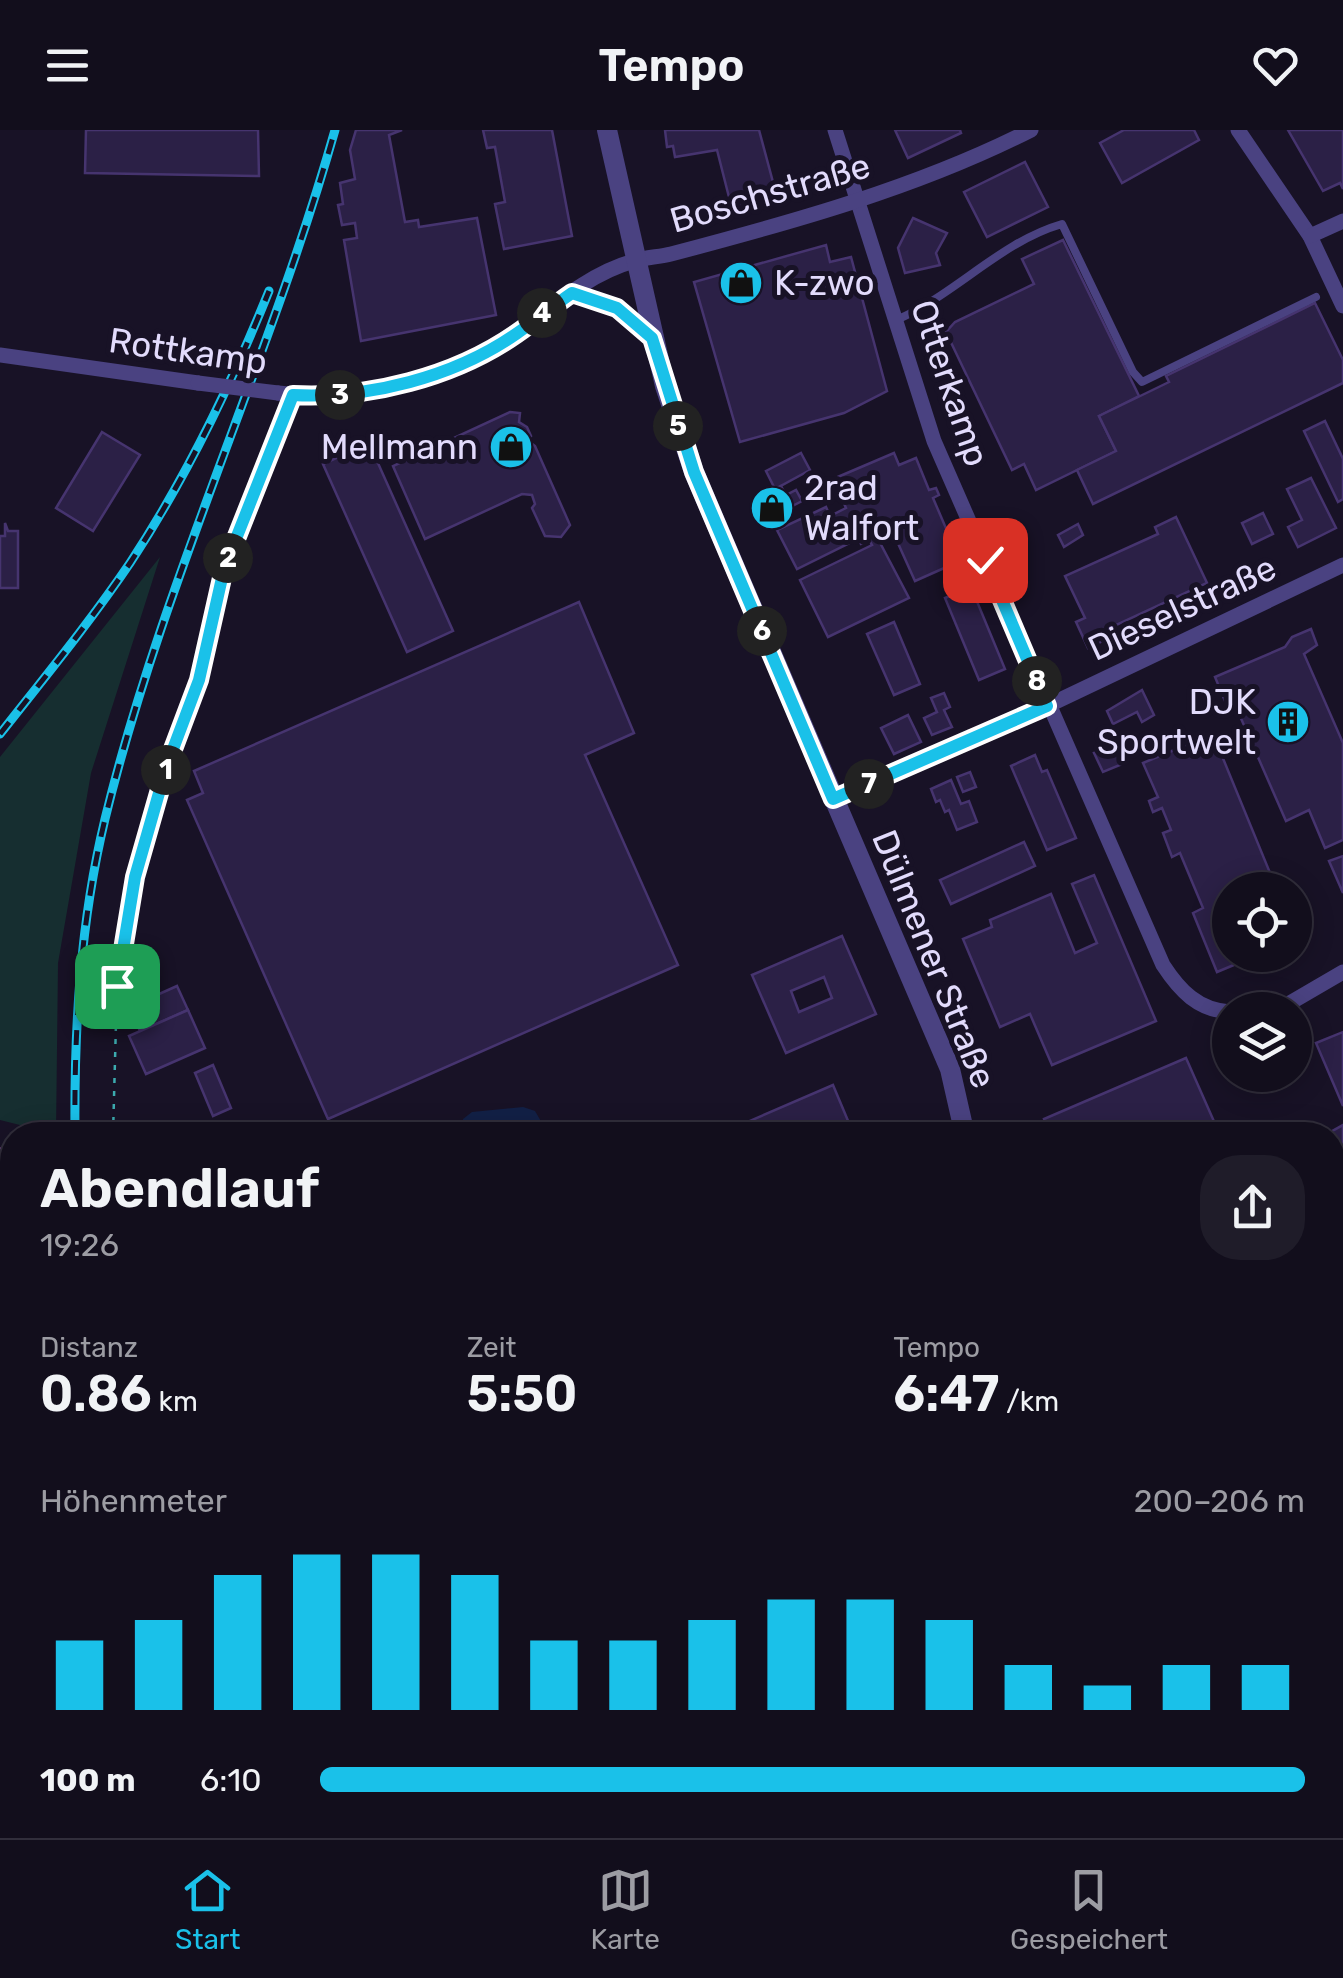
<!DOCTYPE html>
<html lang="de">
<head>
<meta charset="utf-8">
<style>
	:root { --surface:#120e1c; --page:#1f1c29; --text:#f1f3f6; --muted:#9c9ca3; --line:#312e3b; --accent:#1ac1e9 }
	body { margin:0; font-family:Rubik,sans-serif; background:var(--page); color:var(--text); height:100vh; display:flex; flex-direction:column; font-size:38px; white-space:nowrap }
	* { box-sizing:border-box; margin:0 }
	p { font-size:32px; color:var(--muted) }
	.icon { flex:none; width:55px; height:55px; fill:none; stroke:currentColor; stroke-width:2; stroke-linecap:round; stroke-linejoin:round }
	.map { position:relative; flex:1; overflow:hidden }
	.panel { position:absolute; left:0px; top:992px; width:1345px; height:718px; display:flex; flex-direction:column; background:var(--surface); border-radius:40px 40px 0 0; box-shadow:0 5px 25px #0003,0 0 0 2px var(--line) }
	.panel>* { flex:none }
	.buttons { position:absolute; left:1212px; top:742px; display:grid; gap:20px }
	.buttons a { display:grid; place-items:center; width:100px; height:100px; border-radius:50%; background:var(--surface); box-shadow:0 5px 25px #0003,0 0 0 2px var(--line); font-size:50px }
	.pin { position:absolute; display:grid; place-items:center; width:85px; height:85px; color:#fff; margin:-42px; border-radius:20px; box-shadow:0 5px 15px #0006 }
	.km { position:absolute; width:50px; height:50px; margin:-25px; border-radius:50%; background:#222; color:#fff; font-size:28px; line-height:50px; text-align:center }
	.round { display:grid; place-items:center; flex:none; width:105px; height:105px; border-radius:40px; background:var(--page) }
	.head { display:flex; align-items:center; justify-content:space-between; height:170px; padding:0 40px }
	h1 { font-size:55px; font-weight:600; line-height:75px }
	.metrics { display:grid; grid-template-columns:repeat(3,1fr); gap:15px; height:170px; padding:10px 40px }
	.metrics div { display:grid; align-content:center }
	.metrics b { font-size:50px; font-weight:600 }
	.metrics small { font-size:28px; font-weight:400 }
	.metrics p { font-size:28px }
	.chart { height:280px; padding:20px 40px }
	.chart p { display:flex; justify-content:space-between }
	.chart svg { width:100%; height:180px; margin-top:10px; stroke:var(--accent); stroke-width:6 }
	ul { padding:0 40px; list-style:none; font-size:32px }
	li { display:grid; grid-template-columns:160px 120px 1fr; align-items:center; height:75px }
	li i { height:25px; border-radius:12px; background:var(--accent) }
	header { display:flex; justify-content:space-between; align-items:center; height:130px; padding:0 40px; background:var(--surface); font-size:45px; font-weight:600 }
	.tabs { display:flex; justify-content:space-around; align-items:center; height:140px; border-top:2px solid var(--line); background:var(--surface); font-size:28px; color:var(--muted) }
	.tabs a { display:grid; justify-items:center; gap:5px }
	.tabs .active { color:var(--accent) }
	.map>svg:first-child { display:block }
	.green { fill:#162e30 }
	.water { fill:#122046 }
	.building { fill:#2b2046; stroke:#46346f; stroke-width:2.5; fill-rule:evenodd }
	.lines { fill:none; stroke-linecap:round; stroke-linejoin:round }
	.path { stroke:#3cabaf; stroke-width:2.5; stroke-dasharray:5 8; stroke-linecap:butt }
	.service { stroke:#4a4281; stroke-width:8 }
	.minor { stroke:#4a4281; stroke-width:15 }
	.tertiary { stroke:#4a4281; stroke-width:20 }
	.primary { stroke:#cc6df1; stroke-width:25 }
	.rail-casing { stroke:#1ac1e9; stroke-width:9 }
	.rail { stroke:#181226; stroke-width:5; stroke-dasharray:15; stroke-linecap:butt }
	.minor-bridge { stroke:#4a4281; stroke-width:15 }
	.route-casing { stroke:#fff; stroke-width:20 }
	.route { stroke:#1ac1e9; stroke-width:12 }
	.labels { text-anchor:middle; stroke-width:10; stroke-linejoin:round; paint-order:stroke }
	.street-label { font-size:35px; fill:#e2dbfc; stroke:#181226 }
	.poi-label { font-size:35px; fill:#e2dbfc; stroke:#181226; text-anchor:start }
</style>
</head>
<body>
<header><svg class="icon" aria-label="menu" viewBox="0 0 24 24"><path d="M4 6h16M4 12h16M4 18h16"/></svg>Tempo<svg class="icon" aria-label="heart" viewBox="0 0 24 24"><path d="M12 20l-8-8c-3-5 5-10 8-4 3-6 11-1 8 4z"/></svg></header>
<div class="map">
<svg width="1343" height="1708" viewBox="0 0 1343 1708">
	<rect width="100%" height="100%" fill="#181226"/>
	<g class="green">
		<polygon points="160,427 91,643 58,833 56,1004 0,990 0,627"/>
		<polygon points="12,1110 12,1698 85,1698 85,1708 0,1708 0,1113"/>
	</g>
	<polygon class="water" points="523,977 535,981 549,1005 464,1005 463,989 472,982"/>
	<g class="building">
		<polygon points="86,0 258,0 259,46 85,43"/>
		<polygon points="356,0 402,0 389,5 405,92 418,90 419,97 477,88 496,185 361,211 344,110 357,108 355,93 342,95 338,75 343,74 340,53 355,49 350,20"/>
		<polygon points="483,0 552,0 572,106 504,119 495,74 505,72 495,17 487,18"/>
		<polygon points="665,0 759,0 777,67 732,79 717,20 675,27 673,16 667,17"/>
		<polygon points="895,0 960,0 961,3 908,28"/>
		<polygon points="1124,0 1194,0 1199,10 1122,53 1100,13"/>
		<polygon points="1288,0 1343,0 1343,59 1340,53 1323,61"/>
		<polygon points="1025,32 1048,77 987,107 964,62"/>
		<polygon points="913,88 947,103 936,123 940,135 905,143 898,118"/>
		<polygon points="1063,110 1139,266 1099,286 1116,321 1036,360 1024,334 1012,340 946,202 955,192 1034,154 1022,129"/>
		<polygon points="826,115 830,132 851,127 887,261 844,283 740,312 694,152"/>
		<polygon points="1315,173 1343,230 1343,253 1093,374 1077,340 1116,321 1099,286 1169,252 1166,246"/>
		<polygon points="510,282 520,283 519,292 527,297 531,306 527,310 535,316 570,395 561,407 545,406 532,378 535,374 532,365 522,364 425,409 393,336"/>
		<polygon points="1325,291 1343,329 1343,369 1338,372 1304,301"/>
		<polygon points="102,302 140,325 93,401 56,378"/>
		<polygon points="369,313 453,501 407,522 323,334"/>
		<polygon points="801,323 810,340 775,359 766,341"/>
		<polygon points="894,323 899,335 916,328 929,360 936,358 939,365 933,368 960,431 915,451 892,400 861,414 858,409 797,439 777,400 826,377 830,386 846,378 833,349"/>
		<polygon points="1311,348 1336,398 1298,417 1288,397 1302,390 1287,359"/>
		<polygon points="781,356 786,365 796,360 802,371 773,386 762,366"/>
		<polygon points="1263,383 1273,404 1252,414 1242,393"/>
		<polygon points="1176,387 1207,453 1103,501 1107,509 1088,518 1076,492 1085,488 1065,446 1158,404 1155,397"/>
		<polygon points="5,393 8,401 18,401 18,458 0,458 0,406 5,406"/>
		<polygon points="1078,394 1083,405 1064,417 1058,405"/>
		<polygon points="877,407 909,468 828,507 800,450 872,415 869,410"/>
		<polygon points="971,457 1005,539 979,550 945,468"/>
		<polygon points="579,472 634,603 585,625 678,835 328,989 187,670 203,663 194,641"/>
		<polygon points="894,492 920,554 894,565 867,504"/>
		<polygon points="1311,499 1317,515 1304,524 1343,613 1343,710 1325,718 1309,680 1286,691 1232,568 1225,571 1215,547 1285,517 1292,507"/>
		<polygon points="1142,560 1154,585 1142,592 1137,582 1113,594 1107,581"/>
		<polygon points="944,563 950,577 944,580 952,597 932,605 924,588 937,582 931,568"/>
		<polygon points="908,585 921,612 894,624 881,598"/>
		<polygon points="1213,604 1277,760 1230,760 1230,784 1222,787 1230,806 1230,825 1238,825 1241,832 1217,842 1193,783 1203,778 1180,723 1172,727 1163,703 1171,700 1162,678 1153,682 1149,671 1158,667 1143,633"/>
		<polygon points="1118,613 1127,632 1103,642 1094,623"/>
		<polygon points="1035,625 1042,642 1047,640 1076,708 1047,720 1011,636"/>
		<polygon points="970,642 976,657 963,662 957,647"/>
		<polygon points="951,650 961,674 969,671 977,692 957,700 949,680 945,682 940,670 936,672 931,659"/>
		<polygon points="1024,712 1035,736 951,774 940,750"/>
		<polygon points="1343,726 1343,763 1329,731"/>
		<polygon points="1094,745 1156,891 1052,935 1030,884 1000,897 963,809 992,797 990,790 1051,764 1075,823 1097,813 1072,754"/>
		<path d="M842,806L876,884L786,923L752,845ZM824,847L832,868L799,882L791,861Z"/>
		<polygon points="177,856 188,880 140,901 130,877"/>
		<polygon points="188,880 205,918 146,944 129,906"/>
		<polygon points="1343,902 1343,976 1316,913"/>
		<polygon points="1186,928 1220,1005 1050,1005 1044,989"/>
		<polygon points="213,935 231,978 213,986 195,943"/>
		<polygon points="833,955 854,1005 734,1005 731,999"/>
		<polygon points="1343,995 1343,1222 1332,1227 1332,1005 1327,1004"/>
	</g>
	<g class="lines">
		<g class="path">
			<polyline points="853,661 873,652"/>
			<polyline points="49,991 53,1005"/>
			<polyline points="113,1005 117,856 135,747 167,635 199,549 224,439 285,280"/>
			<polyline points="1332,1634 1343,1626"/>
		</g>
		<path class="service" d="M896,190C955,165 1000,112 1062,94L1133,242L1142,252L1316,167"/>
		<g class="minor">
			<path d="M835,0L934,311L1163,835C1180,861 1198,880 1230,882"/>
			<polyline points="1238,0 1310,106 1343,176"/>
			<polyline points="1310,106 1343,91"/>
			<polyline points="573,163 617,178 653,208"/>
			<polyline points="0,225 198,253"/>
			<path d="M278,263C353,273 456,249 517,203C553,176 590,143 634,131C646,127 659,127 671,124C793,92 919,57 1031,0"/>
			<polyline points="885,647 1047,576 1343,435"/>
			<polyline points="1269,880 1283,877 1343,842"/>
			<polyline points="0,1095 12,1092"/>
			<polyline points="1332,1563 1343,1566"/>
			<polyline points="1234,1708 1244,1698"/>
		</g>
		<polyline class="tertiary" points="607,0 665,256 694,342 950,939 965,1005"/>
		<g class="primary">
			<polyline points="0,1030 12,1033"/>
			<polyline points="1279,1698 1284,1708"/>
		</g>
		<g class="rail-casing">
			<g id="rail">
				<path d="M0,604C44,548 90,492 130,433C186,348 231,255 269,161"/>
				<path d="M75,1005C74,899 80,793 105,689C162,454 269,233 335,0"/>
				<polyline points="105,1698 106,1708"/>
			</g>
		</g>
		<use href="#rail" class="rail"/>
		<polyline class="minor-bridge" points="198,253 278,263"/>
	</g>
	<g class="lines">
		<g class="route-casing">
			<path id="route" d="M117,856L135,747L167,635L199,550L224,439L293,265C368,269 454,247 516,204C535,191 553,176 572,163L617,178L652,208L694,342L833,669L1047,576L985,430"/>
		</g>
		<use href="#route" class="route"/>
	</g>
	<defs>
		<g id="shop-disc" transform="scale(2.25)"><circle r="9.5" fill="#1ac1e9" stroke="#181226"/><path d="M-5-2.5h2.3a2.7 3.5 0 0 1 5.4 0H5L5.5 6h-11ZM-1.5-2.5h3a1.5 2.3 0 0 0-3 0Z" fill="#111"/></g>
		<g id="building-disc" transform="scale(2.25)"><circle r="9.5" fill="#1ac1e9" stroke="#181226"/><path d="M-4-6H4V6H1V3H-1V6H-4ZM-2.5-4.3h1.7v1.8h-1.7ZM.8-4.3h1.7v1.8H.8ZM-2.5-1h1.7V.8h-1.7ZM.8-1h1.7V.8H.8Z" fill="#111"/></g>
	</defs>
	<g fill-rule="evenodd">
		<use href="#shop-disc" x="741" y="153"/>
		<use href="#shop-disc" x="511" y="317"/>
		<use href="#shop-disc" x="772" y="378"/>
		<use href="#building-disc" x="1288" y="592"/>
	</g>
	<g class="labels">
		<g class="street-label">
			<text transform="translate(770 63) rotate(-16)" y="12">Boschstraße</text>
			<text transform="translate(188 221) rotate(8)" y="12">Rottkamp</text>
			<text transform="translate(950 253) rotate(71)" y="12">Otterkamp</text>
			<text transform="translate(1182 478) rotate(-25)" y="12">Dieselstraße</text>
			<text transform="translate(934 829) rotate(68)" y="12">Dülmener Straße</text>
		</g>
		<g class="poi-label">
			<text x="774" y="165">K-zwo</text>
			<text x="478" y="329" text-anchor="end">Mellmann</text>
			<text x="804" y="370">2rad<tspan x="804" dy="40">Walfort</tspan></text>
			<text x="1256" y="584" text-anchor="end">DJK<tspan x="1256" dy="40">Sportwelt</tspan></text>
		</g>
	</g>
</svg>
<div class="buttons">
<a><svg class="icon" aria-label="locate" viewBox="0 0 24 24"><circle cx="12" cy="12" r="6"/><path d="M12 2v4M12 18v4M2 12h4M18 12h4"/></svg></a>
<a><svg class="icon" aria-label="layers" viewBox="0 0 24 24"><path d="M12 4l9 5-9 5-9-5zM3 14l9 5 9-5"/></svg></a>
</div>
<div class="pin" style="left:117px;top:856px;background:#1e9e55"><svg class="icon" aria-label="arrive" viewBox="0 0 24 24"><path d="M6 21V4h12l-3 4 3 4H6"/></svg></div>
<div class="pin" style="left:985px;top:430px;background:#d93025"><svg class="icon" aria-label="check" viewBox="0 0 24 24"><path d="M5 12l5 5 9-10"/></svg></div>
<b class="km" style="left:166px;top:640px">1</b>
<b class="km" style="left:228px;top:428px">2</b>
<b class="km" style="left:340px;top:265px">3</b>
<b class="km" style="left:542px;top:183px">4</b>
<b class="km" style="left:678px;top:296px">5</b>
<b class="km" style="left:762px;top:501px">6</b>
<b class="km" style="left:869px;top:654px">7</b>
<b class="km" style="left:1037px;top:551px">8</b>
<section class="panel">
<div class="head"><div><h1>Abendlauf</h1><p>19:26</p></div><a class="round"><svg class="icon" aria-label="share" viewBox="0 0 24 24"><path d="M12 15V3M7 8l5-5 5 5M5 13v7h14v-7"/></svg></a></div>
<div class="metrics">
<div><p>Distanz</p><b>0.86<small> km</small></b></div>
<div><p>Zeit</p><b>5:50</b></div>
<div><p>Tempo</p><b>6:47<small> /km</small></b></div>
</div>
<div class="chart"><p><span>Höhenmeter</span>200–206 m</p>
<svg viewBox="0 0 160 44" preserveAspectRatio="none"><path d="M5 44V27M15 44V22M25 44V11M35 44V6M45 44V6M55 44V11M65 44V27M75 44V27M85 44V22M95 44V17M105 44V17M115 44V22M125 44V33M135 44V38M145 44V33M155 44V33"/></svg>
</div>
<ul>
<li><b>100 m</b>6:10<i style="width:100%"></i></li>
</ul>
</section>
</div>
<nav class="tabs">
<a class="active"><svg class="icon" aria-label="home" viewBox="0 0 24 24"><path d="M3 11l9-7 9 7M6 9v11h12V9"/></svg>Start</a>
<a><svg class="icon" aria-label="map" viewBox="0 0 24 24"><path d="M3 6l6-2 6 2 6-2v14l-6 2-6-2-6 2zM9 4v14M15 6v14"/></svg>Karte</a>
<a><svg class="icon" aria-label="saved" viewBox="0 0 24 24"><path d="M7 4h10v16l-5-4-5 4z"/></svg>Gespeichert</a>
</nav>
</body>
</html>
